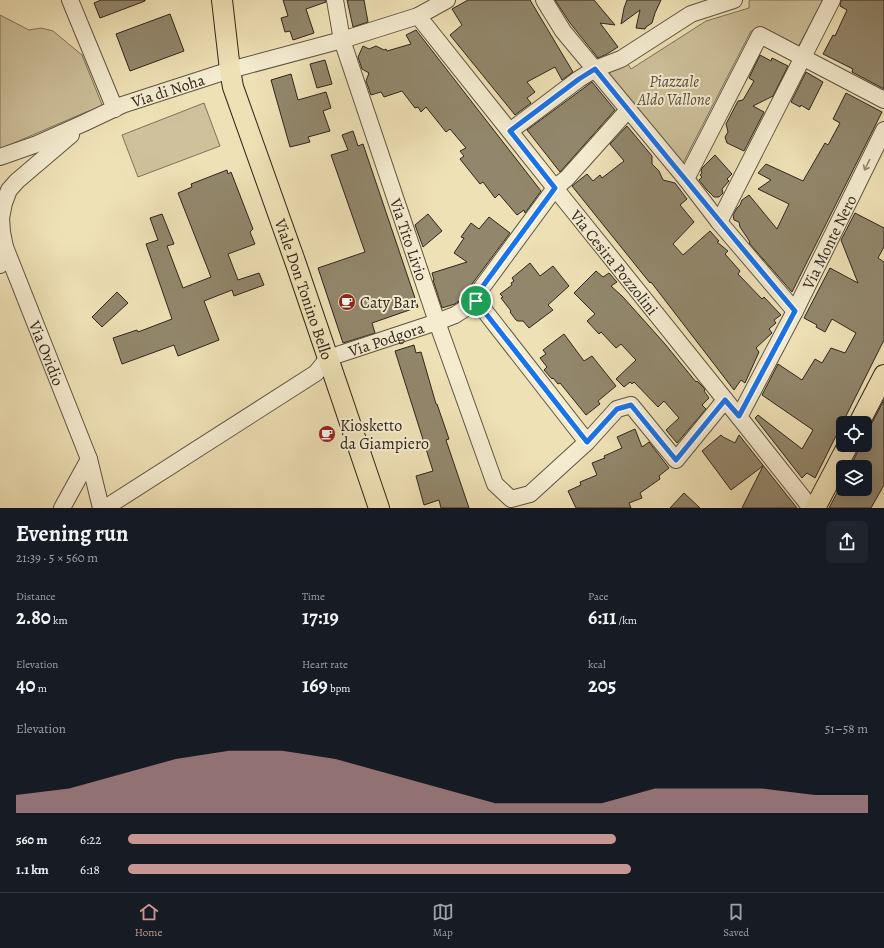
<!DOCTYPE html>
<html lang="en">
<head>
<meta charset="utf-8">
<style>
	:root { --surface:#171b24; --page:#20242c; --text:#f1f3f6; --muted:#9ea1a6; --line:#363941; --accent:#c59692 }
	body { margin:0; font-family:Alegreya,serif; background:var(--page); color:var(--text); height:100vh; display:flex; flex-direction:column; font-size:15px; white-space:nowrap }
	* { box-sizing:border-box; margin:0 }
	p { font-size:13px; color:var(--muted) }
	.icon { flex:none; width:22px; height:22px; fill:none; stroke:currentColor; stroke-width:2; stroke-linecap:round; stroke-linejoin:round }
	.map { position:relative; height:508px; overflow:hidden }
	.details { display:flex; flex-direction:column; background:var(--surface); flex:1 }
	.details>* { flex:none }
	.tools { position:absolute; left:836px; top:416px; display:grid; gap:8px }
	.tools a { display:grid; place-items:center; width:36px; height:36px; border-radius:6px; background:var(--surface); box-shadow:0 4px 16px #0002; font-size:20px }
	.pin { position:absolute; display:grid; place-items:center; width:34px; height:34px; color:#fff; margin:-17px; border:2px solid #fff; border-radius:50%; box-shadow:0 1px 4px #0007 }
	.round { display:grid; place-items:center; flex:none; width:42px; height:42px; border-radius:6px; background:var(--page) }
	.summary { display:flex; align-items:center; justify-content:space-between; height:68px; padding:0 16px }
	h1 { font-size:22px; font-weight:600; line-height:30px }
	.figures { display:grid; grid-template-columns:repeat(3,1fr); gap:6px; height:68px; padding:4px 16px }
	.figures div { display:grid; align-content:center }
	.figures b { font-size:20px; font-weight:600 }
	.figures small { font-size:11px; font-weight:400 }
	.figures p { font-size:11px }
	.chart { height:112px; padding:8px 16px }
	.chart p { display:flex; justify-content:space-between }
	.chart svg { width:100%; height:72px; margin-top:4px; fill:var(--accent); opacity:.7 }
	ul { padding:0 16px; list-style:none; font-size:13px }
	li { display:grid; grid-template-columns:64px 48px 1fr; align-items:center; height:30px }
	li i { height:10px; border-radius:5px; background:var(--accent) }
	.tabs { display:flex; justify-content:space-around; align-items:center; height:56px; border-top:1px solid var(--line); background:var(--surface); font-size:11px; color:var(--muted) }
	.tabs a { display:grid; justify-items:center; gap:2px }
	.tabs .active { color:var(--accent) }
	.map>svg:first-child { display:block }
	.green { fill:#cec19c; stroke:#7e745c }
	.building { fill:#92876c; stroke:#2e261c }
	.lines { fill:none; stroke-linecap:round; stroke-linejoin:round }
	.minor-casing { stroke:#5e5542; stroke-width:18 }
	.major-casing { stroke:#2e261c; stroke-width:22 }
	.minor { stroke:#f5ecd0; stroke-width:16 }
	.major { stroke:#efe1b6; stroke-width:20 }
	.oneway { stroke:#928976 }
	.route-casing { stroke:#fff; stroke-width:8 }
	.route { stroke:#1a73e8; stroke-width:5 }
	.labels { text-anchor:middle; stroke-width:4; stroke-linejoin:round; paint-order:stroke }
	.park-label { font-size:16px; font-style:italic; fill:#564d3c; stroke:#f5ecd0 }
	.street-label { font-size:16px; fill:#2e261c; stroke:#f5ecd0 }
	.poi-label { font-size:16px; fill:#2e261c; stroke:#f5ecd0; text-anchor:start }
</style>
</head>
<body>
<div class="map">
<svg width="884" height="508" viewBox="0 0 884 508">
	<rect width="100%" height="100%" fill="#efe1b6"/>
	<filter id="stains"><feTurbulence type="fractalNoise" baseFrequency=".005" numOctaves="4"/><feColorMatrix values="0 0 0 0 .2 0 0 0 0 .09 0 0 0 0 .02 0 0 0 .5 -.17"/></filter>
	<radialGradient id="worn" r=".72"><stop offset=".6" stop-color="#630" stop-opacity="0"/><stop offset="1" stop-color="#630" stop-opacity=".3"/></radialGradient>
	<g class="green">
		<polygon points="750,0 823,0 798,47 761,28 751,31 682,165 608,73 626,61 631,69 706,21 749,8 749,1"/>
		<polygon points="0,15 29,30 41,28 53,31 82,55 103,107 86,112 0,149"/>
		<polygon points="204,103 220,146 138,177 122,135"/>
	</g>
	<g class="building">
		<polygon points="101,0 145,0 145,1 100,18 94,3"/>
		<polygon points="283,0 326,0 326,2 306,9 314,33 293,40 290,31 285,32 281,18 288,16"/>
		<polygon points="347,0 364,0 368,22 353,27"/>
		<polygon points="468,0 530,0 573,72 562,80 555,67 527,82 535,92 527,98 531,103 515,115 450,35 462,25 452,9"/>
		<polygon points="555,0 594,0 615,25 600,23 618,47 607,54 598,58 570,23"/>
		<polygon points="627,0 661,0 655,13 652,23 646,27 645,29 636,28 640,10 621,24 624,8"/>
		<polygon points="841,0 884,0 884,89 852,72 853,69 823,54 833,35 835,36 847,10 840,6"/>
		<polygon points="170,14 184,51 130,71 116,34"/>
		<polygon points="416,30 541,191 525,213 524,210 517,215 499,194 495,198 483,182 480,184 460,159 464,156 460,151 466,148 450,129 446,132 426,107 421,112 418,107 415,108 402,91 384,97 381,92 371,95 366,81 369,73 362,69 358,57 363,46 369,49 376,46 384,50 386,49 387,51 411,44 406,35"/>
		<polygon points="760,55 771,61 772,58 788,66 773,96 753,106 764,112 744,151 727,143 725,137 728,132 726,124 738,101 743,100 754,81 749,78"/>
		<polygon points="325,60 332,84 317,88 310,64"/>
		<polygon points="806,72 823,82 809,110 801,105 800,107 791,102"/>
		<polygon points="291,74 298,100 326,92 331,108 323,111 330,131 308,137 310,142 290,147 271,80"/>
		<polygon points="592,82 615,110 560,172 527,130"/>
		<polygon points="846,93 882,112 792,292 749,243 750,242 740,227 739,222 734,220 733,215 737,208 740,205 742,200 749,195 777,229 789,204 758,189 771,180 758,173 766,164 803,181 825,143 828,145 840,123 833,119"/>
		<polygon points="627,126 652,156 652,164 659,171 663,180 675,183 687,199 680,205 694,222 673,244 683,255 710,231 719,241 717,242 728,251 725,254 740,271 738,274 762,299 764,297 781,315 774,320 776,323 769,329 772,333 756,348 759,352 745,383 741,380 734,390 651,282 650,283 572,186 587,174 593,181 600,175 602,178 624,161 610,144"/>
		<polygon points="353,131 358,146 363,144 418,307 372,323 375,333 343,343 318,268 365,252 331,155 348,150 342,135"/>
		<polygon points="715,155 732,174 727,179 729,181 722,189 723,193 719,197 714,197 706,189 699,180 702,177 700,175 702,173 701,171 702,168"/>
		<polygon points="227,170 228,174 231,172 253,229 250,232 255,244 228,254 238,280 259,273 264,285 234,296 232,290 204,301 219,340 178,356 174,345 122,364 113,338 137,330 138,332 172,319 146,244 158,240 150,218 162,214 174,244 167,246 183,288 211,277 178,193 192,187 191,184"/>
		<polygon points="855,213 884,228 884,247 878,258 884,262 884,340 815,478 807,473 802,478 755,418 758,415 802,449 813,430 762,395 778,364 802,380 815,359 822,363 831,348 845,353 856,333 832,319 825,332 816,327 817,325 804,318 830,268 858,283 841,240"/>
		<polygon points="428,214 442,231 423,247 415,225"/>
		<polygon points="489,217 510,233 472,284 470,290 465,297 455,304 442,308 433,280 434,280 432,273 467,262 454,253 464,238 461,237 471,223 479,229"/>
		<polygon points="530,263 540,276 553,266 569,286 548,305 553,310 529,328 523,321 518,321 516,320 510,312 511,311 501,298 503,297 500,294 512,285 511,283 514,281 512,278"/>
		<polygon points="596,271 603,277 609,273 617,282 611,286 623,297 665,344 696,382 697,381 704,388 705,390 704,391 709,398 702,405 706,409 677,443 666,430 679,418 664,401 658,407 634,382 632,384 630,382 624,387 616,379 636,360 621,344 616,348 601,332 599,334 587,321 595,314 574,293"/>
		<polygon points="117,292 128,303 102,327 92,317"/>
		<polygon points="564,334 584,361 592,356 616,386 598,401 600,404 586,415 560,383 558,384 553,378 552,379 544,370 547,367 540,358 546,354 543,350"/>
		<polygon points="414,345 416,353 421,352 436,404 437,404 449,439 446,440 469,508 441,508 439,500 424,505 416,476 433,471 395,351"/>
		<polygon points="884,400 884,485 871,508 829,508 839,489 865,489 865,467 850,467 861,445 865,445 865,436"/>
		<polygon points="635,429 642,447 649,442 669,468 659,476 660,479 640,493 642,498 629,503 631,508 576,508 568,491 581,485 580,482 597,475 592,463 605,458 604,456 622,448 617,437"/>
		<polygon points="721,435 723,437 735,443 739,435 797,508 742,508 763,466 731,490 702,451"/>
		<polygon points="684,493 700,508 670,508"/>
	</g>
	<g class="lines">
		<g class="minor-casing">
			<g id="minor">
				<polyline points="70,0 115,109"/>
				<path id="s1" d="M335,0L342,40L437,322L495,484L511,499L530,494L587,442L617,409L631,405L676,460L725,400"/>
				<polyline points="544,0 563,31 686,179 719,222 795,311"/>
				<path id="s2" d="M418,16L555,188L739,417L811,508"/>
				<polyline points="510,131 579,79 595,69 621,59 691,14 734,0"/>
				<path id="s3" d="M0,157L37,144L84,123L122,105L230,70L342,40L418,16L447,0"/>
				<polyline points="686,179 760,35 884,100"/>
				<polyline points="719,222 832,0"/>
				<path id="s4" d="M5,247L89,459L101,508"/>
				<polyline points="0,265 5,247 2,232 1,218 4,203 9,190 17,181 71,135"/>
				<polyline points="477,301 587,442"/>
				<path id="s5" d="M739,417L795,311L884,130"/>
				<polyline points="62,508 89,459"/>
				<path id="s6" d="M105,508L316,373L328,358L437,322L455,315L477,301L480,290L555,188L567,178L628,110"/>
			</g>
		</g>
		<g class="major-casing">
			<g id="major">
				<path id="s7" d="M222,0L230,70L233,87L296,264L379,508"/>
				<polyline points="859,423 884,375"/>
				<polyline points="815,508 848,445"/>
			</g>
		</g>
		<use href="#minor" class="minor"/>
		<use href="#major" class="major"/>
	</g>
	<defs><path id="oneway-shaft" d="M-6 0H5M1.5-3L5.5 0L1.5 3" fill="none" stroke-width="1.6" stroke-linecap="round" stroke-linejoin="round"/></defs>
	<use class="oneway" href="#oneway-shaft" transform="translate(867 165) rotate(116)"/>
	<g class="lines">
		<g class="route-casing">
			<path id="route" d="M595,69C661,150 727,231 795,311L739,416L725,400L676,460L631,405L617,409L587,442L476,301L480,290L555,188L510,131L579,79Z"/>
		</g>
		<use href="#route" class="route"/>
	</g>
	<defs>
		<g id="cafe-disc" transform="scale(0.9)"><circle r="9.5" fill="#8f2418" stroke="#f5ecd0"/><path d="M-5.5-4.5H6V0H3Q3 3.5 0 3.5H-2.5Q-5.5 3.5-5.5 0ZM3-3.2v2h1.7v-2ZM-6 4.5H4V6H-6Z" fill="#fff"/></g>
	</defs>
	<g fill-rule="evenodd">
		<use href="#cafe-disc" x="347" y="302"/>
		<use href="#cafe-disc" x="327" y="434"/>
	</g>
	<g class="labels">
		<g class="park-label">
			<text x="674" y="87">Piazzale<tspan x="674" dy="18">Aldo Vallone</tspan></text>
		</g>
		<g class="street-label">
			<text dy="6" stroke="none"><textPath href="#s3" startOffset="181">Via di Noha</textPath></text>
			<text dy="6" stroke="none"><textPath href="#s1" startOffset="251">Via Tito Livio</textPath></text>
			<text dy="6" stroke="none"><textPath href="#s5" startOffset="197">Via Monte Nero</textPath></text>
			<text dy="6" stroke="none"><textPath href="#s2" startOffset="315">Via Cesira Pozzolini</textPath></text>
			<text dy="6" stroke="none"><textPath href="#s7" startOffset="302">Viale Don Tonino Bello</textPath></text>
			<text dy="6" stroke="none"><textPath href="#s6" startOffset="331">Via Podgora</textPath></text>
			<text dy="6" stroke="none"><textPath href="#s4" startOffset="114">Via Ovidio</textPath></text>
		</g>
		<g class="poi-label">
			<text x="360" y="308">Caty Bar</text>
			<text x="340" y="431">Kiosketto<tspan x="340" dy="18">da Giampiero</tspan></text>
		</g>
	</g>
	<rect width="100%" height="100%" filter="url(#stains)"/>
	<rect width="100%" height="100%" fill="url(#worn)"/>
</svg>
<div class="tools">
<a><svg class="icon" aria-label="locate" viewBox="0 0 24 24"><circle cx="12" cy="12" r="6"/><path d="M12 2v4M12 18v4M2 12h4M18 12h4"/></svg></a>
<a><svg class="icon" aria-label="layers" viewBox="0 0 24 24"><path d="M12 4l9 5-9 5-9-5zM3 14l9 5 9-5"/></svg></a>
</div>
<div class="pin" style="left:476px;top:301px;background:#1e9e55"><svg class="icon" aria-label="arrive" viewBox="0 0 24 24"><path d="M6 21V4h12l-3 4 3 4H6"/></svg></div>
</div>
<section class="details">
<div class="summary"><div><h1>Evening run</h1><p>21:39 · 5 × 560 m</p></div><a class="round"><svg class="icon" aria-label="share" viewBox="0 0 24 24"><path d="M12 15V3M7 8l5-5 5 5M5 13v7h14v-7"/></svg></a></div>
<div class="figures">
<div><p>Distance</p><b>2.80<small> km</small></b></div>
<div><p>Time</p><b>17:19</b></div>
<div><p>Pace</p><b>6:11<small> /km</small></b></div>
</div>
<div class="figures">
<div><p>Elevation</p><b>40<small> m</small></b></div>
<div><p>Heart rate</p><b>169<small> bpm</small></b></div>
<div><p>kcal</p><b>205</b></div>
</div>
<div class="chart"><p><span>Elevation</span>51–58 m</p>
<svg viewBox="0 0 160 44" preserveAspectRatio="none"><path d="M0 44V33L10 29L20 20L30 11L40 6L50 6L60 11L70 20L80 29L90 38L100 38L110 38L120 29L130 29L140 29L150 33L160 33V44z"/></svg>
</div>
<ul>
<li><b>560 m</b>6:22<i style="width:66%"></i></li>
<li><b>1.1 km</b>6:18<i style="width:68%"></i></li>
</ul>
</section>
<nav class="tabs">
<a class="active"><svg class="icon" aria-label="home" viewBox="0 0 24 24"><path d="M3 11l9-7 9 7M6 9v11h12V9"/></svg>Home</a>
<a><svg class="icon" aria-label="map" viewBox="0 0 24 24"><path d="M3 6l6-2 6 2 6-2v14l-6 2-6-2-6 2zM9 4v14M15 6v14"/></svg>Map</a>
<a><svg class="icon" aria-label="saved" viewBox="0 0 24 24"><path d="M7 4h10v16l-5-4-5 4z"/></svg>Saved</a>
</nav>
</body>
</html>
